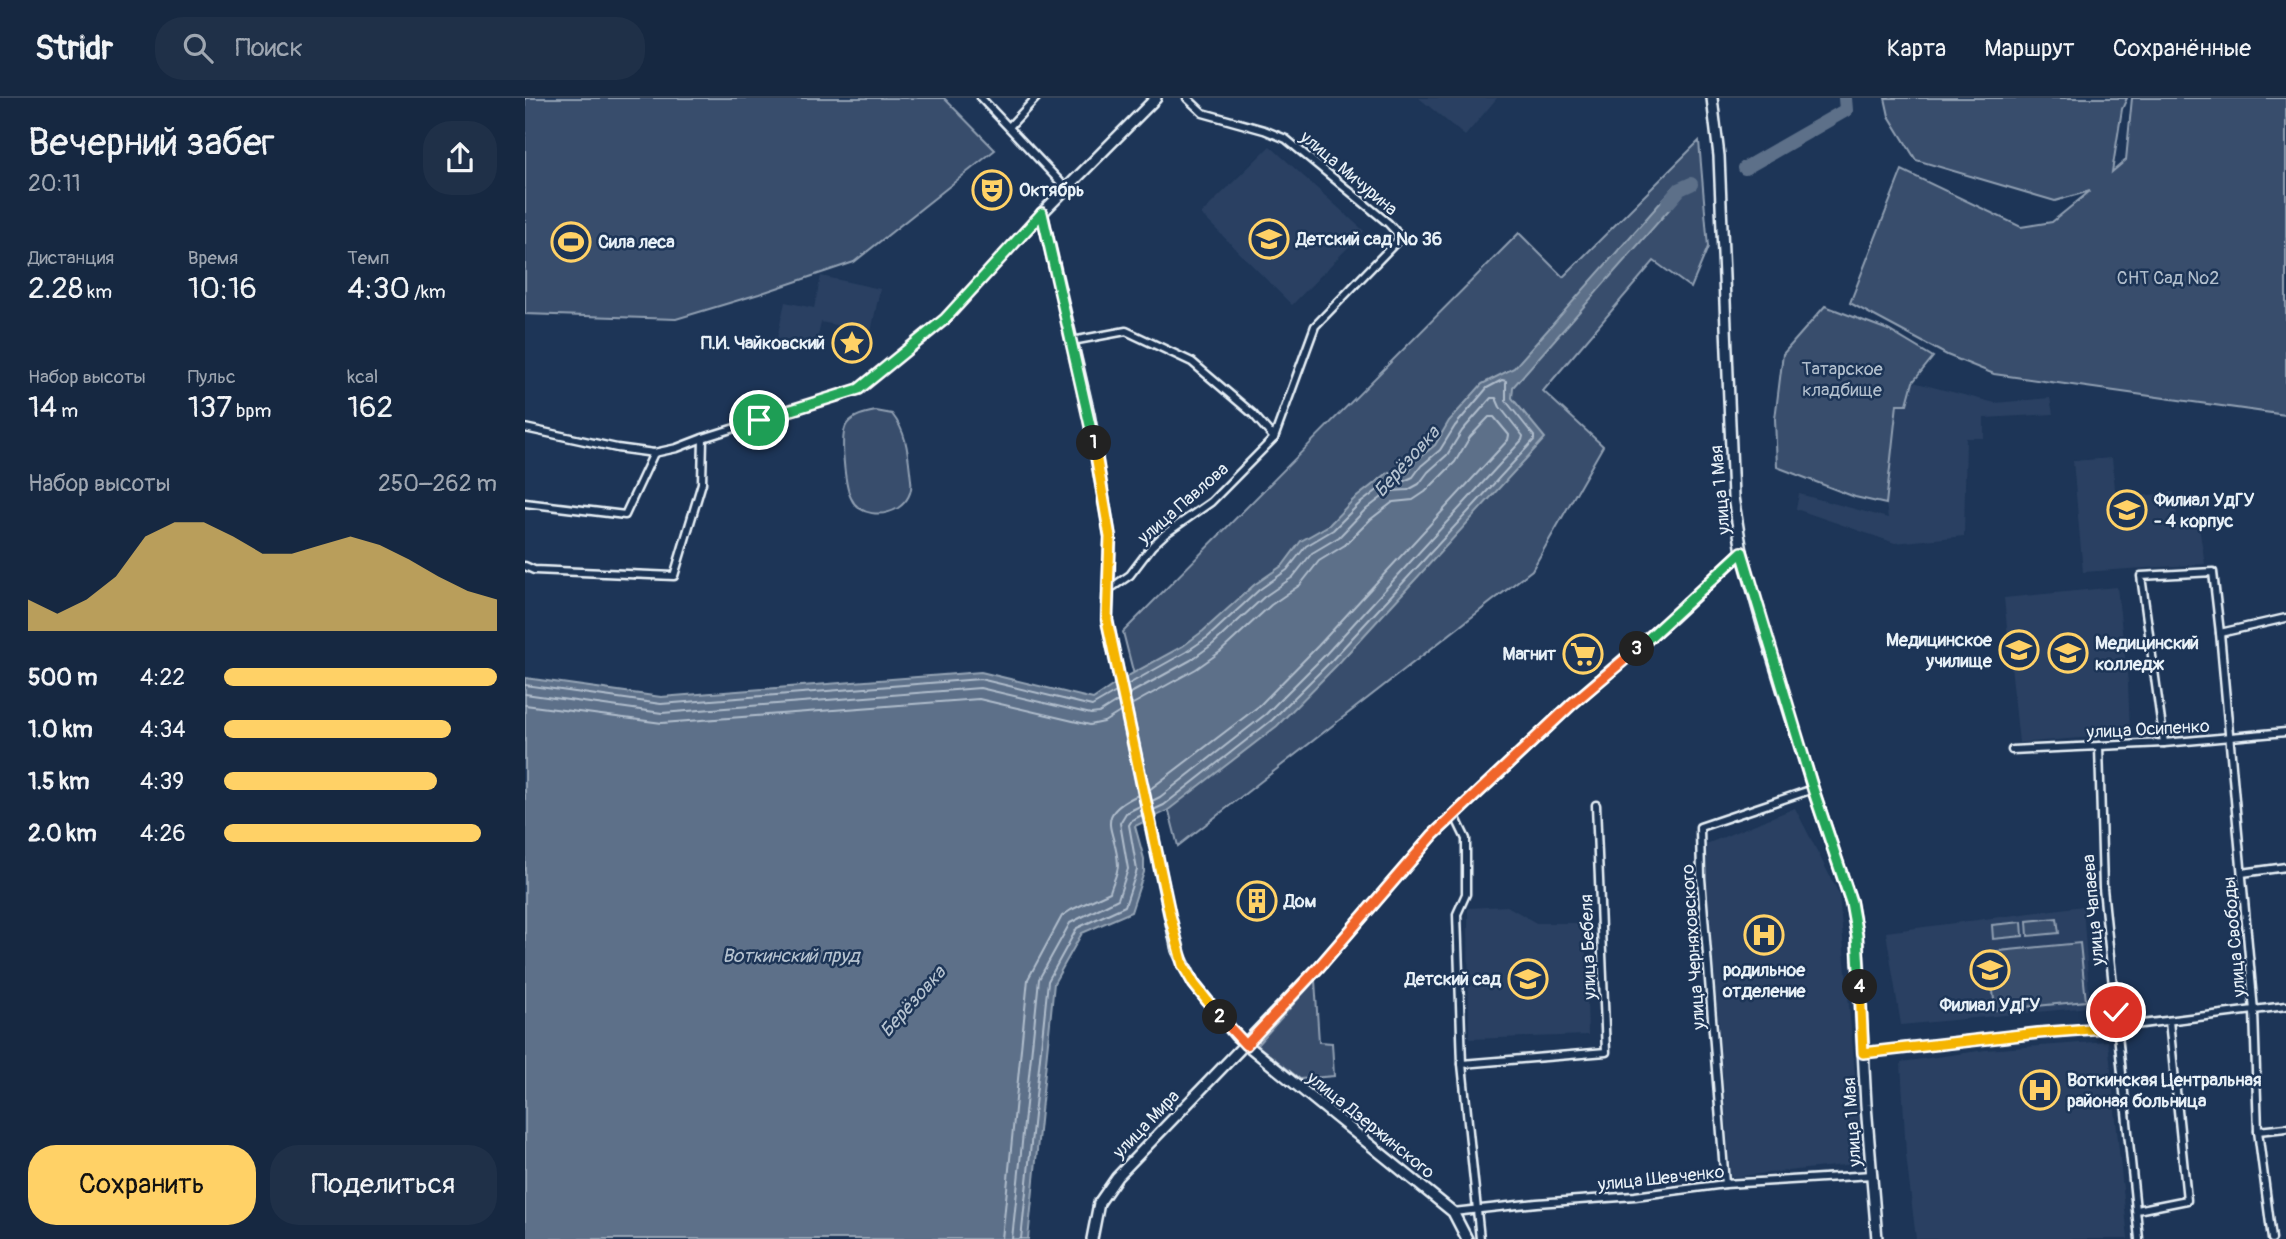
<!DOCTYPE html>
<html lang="ru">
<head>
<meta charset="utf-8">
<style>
	:root { --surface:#162841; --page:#1f3048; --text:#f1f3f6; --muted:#9ea6b1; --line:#35445a; --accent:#ffd166 }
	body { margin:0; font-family:Pangolin,sans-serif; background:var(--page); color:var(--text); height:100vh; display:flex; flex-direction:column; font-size:26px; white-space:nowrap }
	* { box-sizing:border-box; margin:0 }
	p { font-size:23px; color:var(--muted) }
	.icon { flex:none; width:38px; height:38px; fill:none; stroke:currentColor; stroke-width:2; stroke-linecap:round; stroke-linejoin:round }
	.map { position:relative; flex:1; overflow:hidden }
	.details { display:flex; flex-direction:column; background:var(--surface); width:525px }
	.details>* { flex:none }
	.pin { position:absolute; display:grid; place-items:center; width:60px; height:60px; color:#fff; margin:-30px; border:4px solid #fff; border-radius:50%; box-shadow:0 2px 7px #0007 }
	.km { position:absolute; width:35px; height:35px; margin:-18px; border-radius:50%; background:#222; color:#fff; font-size:19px; line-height:35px; text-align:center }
	.round { display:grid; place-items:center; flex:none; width:74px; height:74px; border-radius:28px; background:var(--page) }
	.headline { display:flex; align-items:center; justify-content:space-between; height:119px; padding:0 28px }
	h1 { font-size:38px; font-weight:600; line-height:52px }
	.figures { display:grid; grid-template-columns:repeat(3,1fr); gap:10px; height:119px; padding:7px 28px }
	.figures div { display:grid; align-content:center }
	.figures b { font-size:30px; font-weight:600 }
	.figures small { font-size:19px; font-weight:400 }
	.figures p { font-size:19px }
	.chart { height:196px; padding:14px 28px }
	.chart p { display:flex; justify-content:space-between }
	.chart svg { width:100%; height:126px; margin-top:7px; fill:var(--accent); opacity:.7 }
	.primary-button { display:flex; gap:14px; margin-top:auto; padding:14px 28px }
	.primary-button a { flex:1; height:80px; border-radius:28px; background:var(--accent); color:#111; font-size:28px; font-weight:600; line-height:80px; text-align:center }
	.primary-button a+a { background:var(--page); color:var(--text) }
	ul { padding:0 28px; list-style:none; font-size:23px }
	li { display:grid; grid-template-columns:112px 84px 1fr; align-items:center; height:52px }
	li i { height:18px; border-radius:9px; background:var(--accent) }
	header { display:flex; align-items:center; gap:42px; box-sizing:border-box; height:98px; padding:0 35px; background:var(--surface); border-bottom:2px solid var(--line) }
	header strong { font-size:33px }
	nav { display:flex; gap:38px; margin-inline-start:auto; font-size:24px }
	.search { width:490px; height:63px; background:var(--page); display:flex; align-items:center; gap:18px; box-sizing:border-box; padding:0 24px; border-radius:28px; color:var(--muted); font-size:26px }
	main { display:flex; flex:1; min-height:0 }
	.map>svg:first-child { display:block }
	.built { fill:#2a4162 }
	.green { fill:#374d6c; stroke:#909fb2; stroke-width:2 }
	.water { fill:#5d7089; stroke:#95a4b5; stroke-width:2 }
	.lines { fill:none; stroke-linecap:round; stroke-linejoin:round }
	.shore { stroke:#b0bdcc; stroke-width:2 }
	.river { stroke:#5d7089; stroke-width:14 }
	.street-casing { stroke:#e8f1f8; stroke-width:11 }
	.secondary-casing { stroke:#e8f1f8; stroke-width:14 }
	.street { stroke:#1d3557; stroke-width:6 }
	.secondary { stroke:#1d3557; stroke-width:9 }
	.split-1-casing { stroke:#fff; stroke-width:14 }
	.split-2-casing { stroke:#fff; stroke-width:14 }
	.split-3-casing { stroke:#fff; stroke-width:14 }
	.split-4-casing { stroke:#fff; stroke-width:14 }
	.split-5-casing { stroke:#fff; stroke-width:14 }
	.split-1 { stroke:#22a559; stroke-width:9 }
	.split-2 { stroke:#f5b400; stroke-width:9 }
	.split-3 { stroke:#f0652b; stroke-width:9 }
	.split-4 { stroke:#22a559; stroke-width:9 }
	.split-5 { stroke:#f5b400; stroke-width:9 }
	.labels { text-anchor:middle; stroke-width:5; stroke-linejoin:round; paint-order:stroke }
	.street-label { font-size:18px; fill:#e8f1f8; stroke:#1d3557 }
	.poi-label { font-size:18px; font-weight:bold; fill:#e8f1f8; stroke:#1d3557; text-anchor:start }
	.park-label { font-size:18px; fill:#b3c0ce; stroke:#1d3557 }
	.water-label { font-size:19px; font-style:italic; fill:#b7c4d1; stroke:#1d3557 }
</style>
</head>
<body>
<header>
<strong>Stridr</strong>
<div class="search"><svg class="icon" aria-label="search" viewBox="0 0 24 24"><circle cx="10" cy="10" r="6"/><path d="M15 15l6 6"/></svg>Поиск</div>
<nav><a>Карта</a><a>Маршрут</a><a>Сохранённые</a></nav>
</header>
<main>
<section class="details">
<div class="headline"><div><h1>Вечерний забег</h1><p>20:11</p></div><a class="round"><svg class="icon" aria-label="share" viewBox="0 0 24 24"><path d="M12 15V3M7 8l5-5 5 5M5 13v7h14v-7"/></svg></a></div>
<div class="figures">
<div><p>Дистанция</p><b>2.28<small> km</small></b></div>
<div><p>Время</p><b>10:16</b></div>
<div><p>Темп</p><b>4:30<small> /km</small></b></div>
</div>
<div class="figures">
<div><p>Набор высоты</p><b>14<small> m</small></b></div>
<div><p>Пульс</p><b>137<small> bpm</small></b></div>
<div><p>kcal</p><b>162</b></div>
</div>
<div class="chart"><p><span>Набор высоты</span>250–262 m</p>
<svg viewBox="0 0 160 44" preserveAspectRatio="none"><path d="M0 44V33L10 38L20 33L30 25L40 11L50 6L60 6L70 11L80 17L90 17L100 14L110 11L120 14L130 19L140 25L150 30L160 33V44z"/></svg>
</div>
<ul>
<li><b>500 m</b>4:22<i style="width:100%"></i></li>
<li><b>1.0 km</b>4:34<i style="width:83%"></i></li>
<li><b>1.5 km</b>4:39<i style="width:78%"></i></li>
<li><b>2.0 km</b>4:26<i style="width:94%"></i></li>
</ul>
<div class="primary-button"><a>Сохранить</a><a>Поделиться</a></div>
</section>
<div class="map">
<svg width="1761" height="1141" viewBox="0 0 1761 1141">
	<rect width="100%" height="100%" fill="#1d3557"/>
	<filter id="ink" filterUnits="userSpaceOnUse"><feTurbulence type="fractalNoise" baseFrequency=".0143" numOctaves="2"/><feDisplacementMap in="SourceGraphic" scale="14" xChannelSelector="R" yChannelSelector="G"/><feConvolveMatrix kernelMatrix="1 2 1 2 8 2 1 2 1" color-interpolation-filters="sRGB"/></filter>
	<g filter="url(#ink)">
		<g class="built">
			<polygon points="894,0 972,0 940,38"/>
			<polygon points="745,48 839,133 767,207 676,116"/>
			<polygon points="296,178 355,191 346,234 296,224 291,248 252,240 260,204 289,210"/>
			<polygon points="1388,284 1470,305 1525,300 1528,316 1459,320 1459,340 1441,340 1439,438 1370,445 1271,411 1274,396 1363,420 1361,406 1372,305 1382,306"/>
			<polygon points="1587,360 1591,401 1649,394 1653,425 1673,423 1680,466 1558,474 1548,363"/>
			<polygon points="1592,489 1603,585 1605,636 1494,645 1479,500"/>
			<polygon points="1270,710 1314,796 1338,1065 1206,1079 1179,747"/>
			<polygon points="982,808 1011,825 1060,825 1063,937 944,941 943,810"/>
			<polygon points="1558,808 1565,909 1376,927 1361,834"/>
			<polygon points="1583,943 1603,1141 1391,1141 1381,1057 1376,964 1461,952"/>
		</g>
		<g class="green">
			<polygon points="0,0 419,0 470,52 329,164 234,196 151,221 0,216"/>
			<polygon points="1360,0 1602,0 1597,11 1587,74 1601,62 1607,0 1761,0 1761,317 1469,276 1422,257 1325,205 1377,72 1496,129 1527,124 1565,93 1530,103 1391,62 1364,18"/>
			<polygon points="1174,43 1183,149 1166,190 1129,163 1018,293 1078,348 1007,472 653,748 598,534 994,135 1038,179"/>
			<polygon points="1300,208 1363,232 1408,259 1388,284 1382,306 1372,306 1361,406 1330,399 1252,369 1250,321 1258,256"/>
			<path d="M351,313L367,316C383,336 383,358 386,382C388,394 382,404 373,410C358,419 334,418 326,400C320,388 314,337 322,326C329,317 341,315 351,313Z"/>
			<polygon points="1532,820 1534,835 1503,838 1502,823"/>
			<polygon points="1497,824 1498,838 1468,841 1467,827"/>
			<polygon points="1555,845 1561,903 1470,912 1464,854"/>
			<polygon points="790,882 794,944 807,945 809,978 775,981 732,947"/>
		</g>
		<polygon class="water" points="1151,87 1157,97 988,289 987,300 1020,340 812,567 752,628 642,713 610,728 619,761 619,774 606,814 557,835 529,885 503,1141 0,1141 0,580 136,599 456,574 568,601 599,580 658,548 678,533 729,487 758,467 776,443 804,427 828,402 864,374 872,377 884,374 890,363 910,347 924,323 957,286 989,270"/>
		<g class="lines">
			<g class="shore">
				<polyline points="0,587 136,606 455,581 567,608 591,594"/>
				<polyline points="602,587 661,554 683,539 734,492 762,472 781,448 808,432 833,407 863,384 877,384 888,379 896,368 915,352 930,328 962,290 977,282 981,283 981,303 1009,338 1009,342 807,562 747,622 639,707 628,712"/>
				<polyline points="0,596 137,615 455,590 566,616 574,615 593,603"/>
				<polyline points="604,596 666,562 688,546 739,499 768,479 787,455 814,439 839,413 865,393 883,392 894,386 903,374 922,357 937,333 966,300 971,300 975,309 998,338 997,342 801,556 741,616 635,699 627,703"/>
				<polyline points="0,607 137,625 454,601 565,627 579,624 595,614"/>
				<polyline points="606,607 671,571 695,554 746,507 775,487 794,463 820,447 846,421 868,404 888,402 900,394 930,364 945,339 964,319 969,319 984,337 983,342 793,548 734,608 624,692"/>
				<path d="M477,1141L503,881L537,818L546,812L585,794C587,786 593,775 593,767C592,731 566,719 613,697"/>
				<polyline points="487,1141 514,881 545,825 593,801 603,771 595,725 601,715 615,708"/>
				<polyline points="496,1141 523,883 552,830 600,808 612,772 604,727 607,722 617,717"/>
			</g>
			<g class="river">
				<polyline points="1220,70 1321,12 1320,0"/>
				<polyline points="1143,105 1155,91 1166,86"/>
			</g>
			<g class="street-casing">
				<g id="street">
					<polyline points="456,0 541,90"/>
					<polyline points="484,29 511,0"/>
					<polyline points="547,243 601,233 667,264 728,316 749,340"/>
					<polyline points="0,330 92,350 129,355 152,350 178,340 334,291 420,221 517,115"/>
					<polyline points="0,405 100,417 129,355"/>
					<polyline points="0,468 9,472 149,478 177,385 178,340"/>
					<polyline points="584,489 589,488 605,477 627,448 640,436 686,404 749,340 790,228 876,139 863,125 761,41 739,32 678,15 662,0"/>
					<polyline points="1695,535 1761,520"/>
					<polyline points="1639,645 1616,478 1688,474 1695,535 1729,913 1733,1033 1747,1141"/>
					<polyline points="1574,648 1578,790 1614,1141"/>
					<polyline points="1487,652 1639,645 1761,634"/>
					<polyline points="929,716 941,741 941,796 932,816 937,966 955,1141"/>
					<polyline points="1717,775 1761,769"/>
					<polyline points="1338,955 1513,935 1593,929 1761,908"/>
					<polyline points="937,966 1081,954 1071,707"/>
					<polyline points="1733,1033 1761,1030"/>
					<polyline points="1200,1086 1176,780 1175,729 1288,691"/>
					<polyline points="1612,1112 1662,1102 1644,923"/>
					<polyline points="928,1114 1012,1105 1110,1098 1200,1086 1347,1077"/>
				</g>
			</g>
			<g class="secondary-casing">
				<g id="secondary">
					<polyline points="631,0 517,115 564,316 585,439 582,522 652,852 669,886 711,938 928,1114 942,1141"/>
					<polyline points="1187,0 1194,58 1208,399 1217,454 1237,526 1288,691 1326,804 1332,838 1341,1007 1352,1141"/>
					<polyline points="567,1141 574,1105 592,1079 794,869 908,737 1047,606 1148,519 1217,454"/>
				</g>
			</g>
			<use href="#street" class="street"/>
			<use href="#secondary" class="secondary"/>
		</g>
	</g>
	<g class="lines" filter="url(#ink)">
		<g class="split-1-casing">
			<polyline id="split-1" points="234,322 334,291 420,221 517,115 569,345"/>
		</g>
		<g class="split-2-casing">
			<polyline id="split-2" points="569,345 585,439 582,522 645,817 658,867 669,886 695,919"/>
		</g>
		<g class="split-3-casing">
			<polyline id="split-3" points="695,919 721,947 794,869 908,737 1047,606 1112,551"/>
		</g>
		<g class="split-4-casing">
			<polyline id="split-4" points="1112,551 1217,454 1288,691 1326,804 1332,838 1335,889"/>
		</g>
		<g class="split-5-casing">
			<polyline id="split-5" points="1335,889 1338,955 1513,935 1592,929 1591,914"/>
		</g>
		<use href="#split-1" class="split-1"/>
		<use href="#split-2" class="split-2"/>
		<use href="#split-3" class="split-3"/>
		<use href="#split-4" class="split-4"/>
		<use href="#split-5" class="split-5"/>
	</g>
	<defs>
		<g id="theatre-ring" transform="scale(2.0125)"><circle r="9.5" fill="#1d3557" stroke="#ffd166" stroke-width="1.5"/><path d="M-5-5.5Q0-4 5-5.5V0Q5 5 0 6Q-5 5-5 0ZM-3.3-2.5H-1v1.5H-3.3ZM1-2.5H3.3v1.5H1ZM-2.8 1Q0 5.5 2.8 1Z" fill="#ffd166"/></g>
		<g id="school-ring" transform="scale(2.0125)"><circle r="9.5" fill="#1d3557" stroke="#ffd166" stroke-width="1.5"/><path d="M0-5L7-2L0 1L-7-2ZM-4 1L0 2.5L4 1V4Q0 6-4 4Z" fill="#ffd166"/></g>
		<g id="stadium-ring" transform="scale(2.0125)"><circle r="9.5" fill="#1d3557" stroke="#ffd166" stroke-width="1.5"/><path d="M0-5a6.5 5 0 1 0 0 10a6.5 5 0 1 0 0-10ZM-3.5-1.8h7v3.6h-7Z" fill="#ffd166"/></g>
		<g id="sight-ring" transform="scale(2.0125)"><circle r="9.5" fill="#1d3557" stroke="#ffd166" stroke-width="1.5"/><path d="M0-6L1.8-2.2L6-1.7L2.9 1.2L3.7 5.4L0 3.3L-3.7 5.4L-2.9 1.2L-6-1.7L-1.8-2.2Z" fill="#ffd166"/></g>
		<g id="university-ring" transform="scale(2.0125)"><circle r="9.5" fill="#1d3557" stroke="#ffd166" stroke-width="1.5"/><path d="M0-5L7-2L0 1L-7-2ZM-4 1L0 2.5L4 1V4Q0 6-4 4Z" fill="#ffd166"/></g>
		<g id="supermarket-ring" transform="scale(2.0125)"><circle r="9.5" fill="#1d3557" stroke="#ffd166" stroke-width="1.5"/><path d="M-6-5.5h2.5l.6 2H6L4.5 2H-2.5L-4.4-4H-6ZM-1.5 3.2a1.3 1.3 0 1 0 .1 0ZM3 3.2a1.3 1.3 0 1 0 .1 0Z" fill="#ffd166"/></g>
		<g id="building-ring" transform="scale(2.0125)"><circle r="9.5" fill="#1d3557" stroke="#ffd166" stroke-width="1.5"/><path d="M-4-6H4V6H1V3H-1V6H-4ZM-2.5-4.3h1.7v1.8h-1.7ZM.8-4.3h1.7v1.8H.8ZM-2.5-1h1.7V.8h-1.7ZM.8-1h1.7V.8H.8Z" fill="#ffd166"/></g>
		<g id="hospital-ring" transform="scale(2.0125)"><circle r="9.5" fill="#1d3557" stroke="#ffd166" stroke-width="1.5"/><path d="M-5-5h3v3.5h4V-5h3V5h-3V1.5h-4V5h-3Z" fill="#ffd166"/></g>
	</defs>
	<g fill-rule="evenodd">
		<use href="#theatre-ring" x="467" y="92"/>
		<use href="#school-ring" x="744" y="141"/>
		<use href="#stadium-ring" x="46" y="144"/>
		<use href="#sight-ring" x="327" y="245"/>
		<use href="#university-ring" x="1602" y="412"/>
		<use href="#university-ring" x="1494" y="552"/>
		<use href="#university-ring" x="1543" y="555"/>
		<use href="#supermarket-ring" x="1058" y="556"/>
		<use href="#building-ring" x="732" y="803"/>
		<use href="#hospital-ring" x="1239" y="837"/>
		<use href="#university-ring" x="1465" y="872"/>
		<use href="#school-ring" x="1003" y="881"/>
		<use href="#hospital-ring" x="1515" y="992"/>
	</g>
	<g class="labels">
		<g class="street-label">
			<text transform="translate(824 75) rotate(40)" y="6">улица Мичурина</text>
			<text transform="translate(1195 392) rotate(-95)" y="6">улица 1 Мая</text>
			<text transform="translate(658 405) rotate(-41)" y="6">улица Павлова</text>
			<text transform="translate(1623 631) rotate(-3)" y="6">улица Осипенко</text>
			<text transform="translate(1568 812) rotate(-95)" y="6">улица Чапаева</text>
			<text transform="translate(1709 839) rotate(-95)" y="6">улица Свободы</text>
			<text transform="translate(1063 849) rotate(-92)" y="6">улица Бебеля</text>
			<text transform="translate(1168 849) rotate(-94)" y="6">улица Черняховского</text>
			<text transform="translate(1327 1024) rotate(-94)" y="6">улица 1 Мая</text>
			<text transform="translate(621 1026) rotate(-46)" y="6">улица Мира</text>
			<text transform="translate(846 1027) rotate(39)" y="6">улица Дзержинского</text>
			<text transform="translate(1136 1080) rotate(-6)" y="6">улица Шевченко</text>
		</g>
		<g class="poi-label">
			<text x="494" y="98">Октябрь</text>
			<text x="771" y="147">Детский сад № 36</text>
			<text x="73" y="150">Сила леса</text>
			<text x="300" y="251" text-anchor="end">П.И. Чайковский</text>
			<text x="1629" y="408">Филиал УдГУ<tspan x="1629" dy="21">- 4 корпус</tspan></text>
			<text x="1467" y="548" text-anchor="end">Медицинское<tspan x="1467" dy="21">училище</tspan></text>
			<text x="1570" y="551">Медицинский<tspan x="1570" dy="21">колледж</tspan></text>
			<text x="1031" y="562" text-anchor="end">Магнит</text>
			<text x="759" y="809">Дом</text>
			<text x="1239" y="878" text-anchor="middle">родильное<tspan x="1239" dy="21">отделение</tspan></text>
			<text x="976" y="887" text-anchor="end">Детский сад</text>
			<text x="1465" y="913" text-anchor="middle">Филиал УдГУ</text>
			<text x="1542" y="988">Воткинская Центральная<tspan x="1542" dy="21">районая больница</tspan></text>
		</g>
		<g class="park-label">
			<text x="1643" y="186">СНТ Сад №2</text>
			<text x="1317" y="277">Татарское<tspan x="1317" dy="21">кладбище</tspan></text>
		</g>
		<g class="water-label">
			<text transform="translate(881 363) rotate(-48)" y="7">Берёзовка</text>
			<text x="266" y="864">Воткинский пруд</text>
			<text transform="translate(387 903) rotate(-48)" y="7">Берёзовка</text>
		</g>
	</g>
</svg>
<div class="pin" style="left:234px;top:322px;background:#1e9e55"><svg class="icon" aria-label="arrive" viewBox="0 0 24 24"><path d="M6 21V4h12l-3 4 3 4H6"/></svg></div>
<div class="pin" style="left:1591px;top:914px;background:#d93025"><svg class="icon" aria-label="check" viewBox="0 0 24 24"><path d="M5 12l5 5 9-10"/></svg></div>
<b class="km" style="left:569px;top:345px">1</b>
<b class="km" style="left:695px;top:919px">2</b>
<b class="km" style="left:1112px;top:551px">3</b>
<b class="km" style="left:1335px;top:889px">4</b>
</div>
</main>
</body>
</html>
